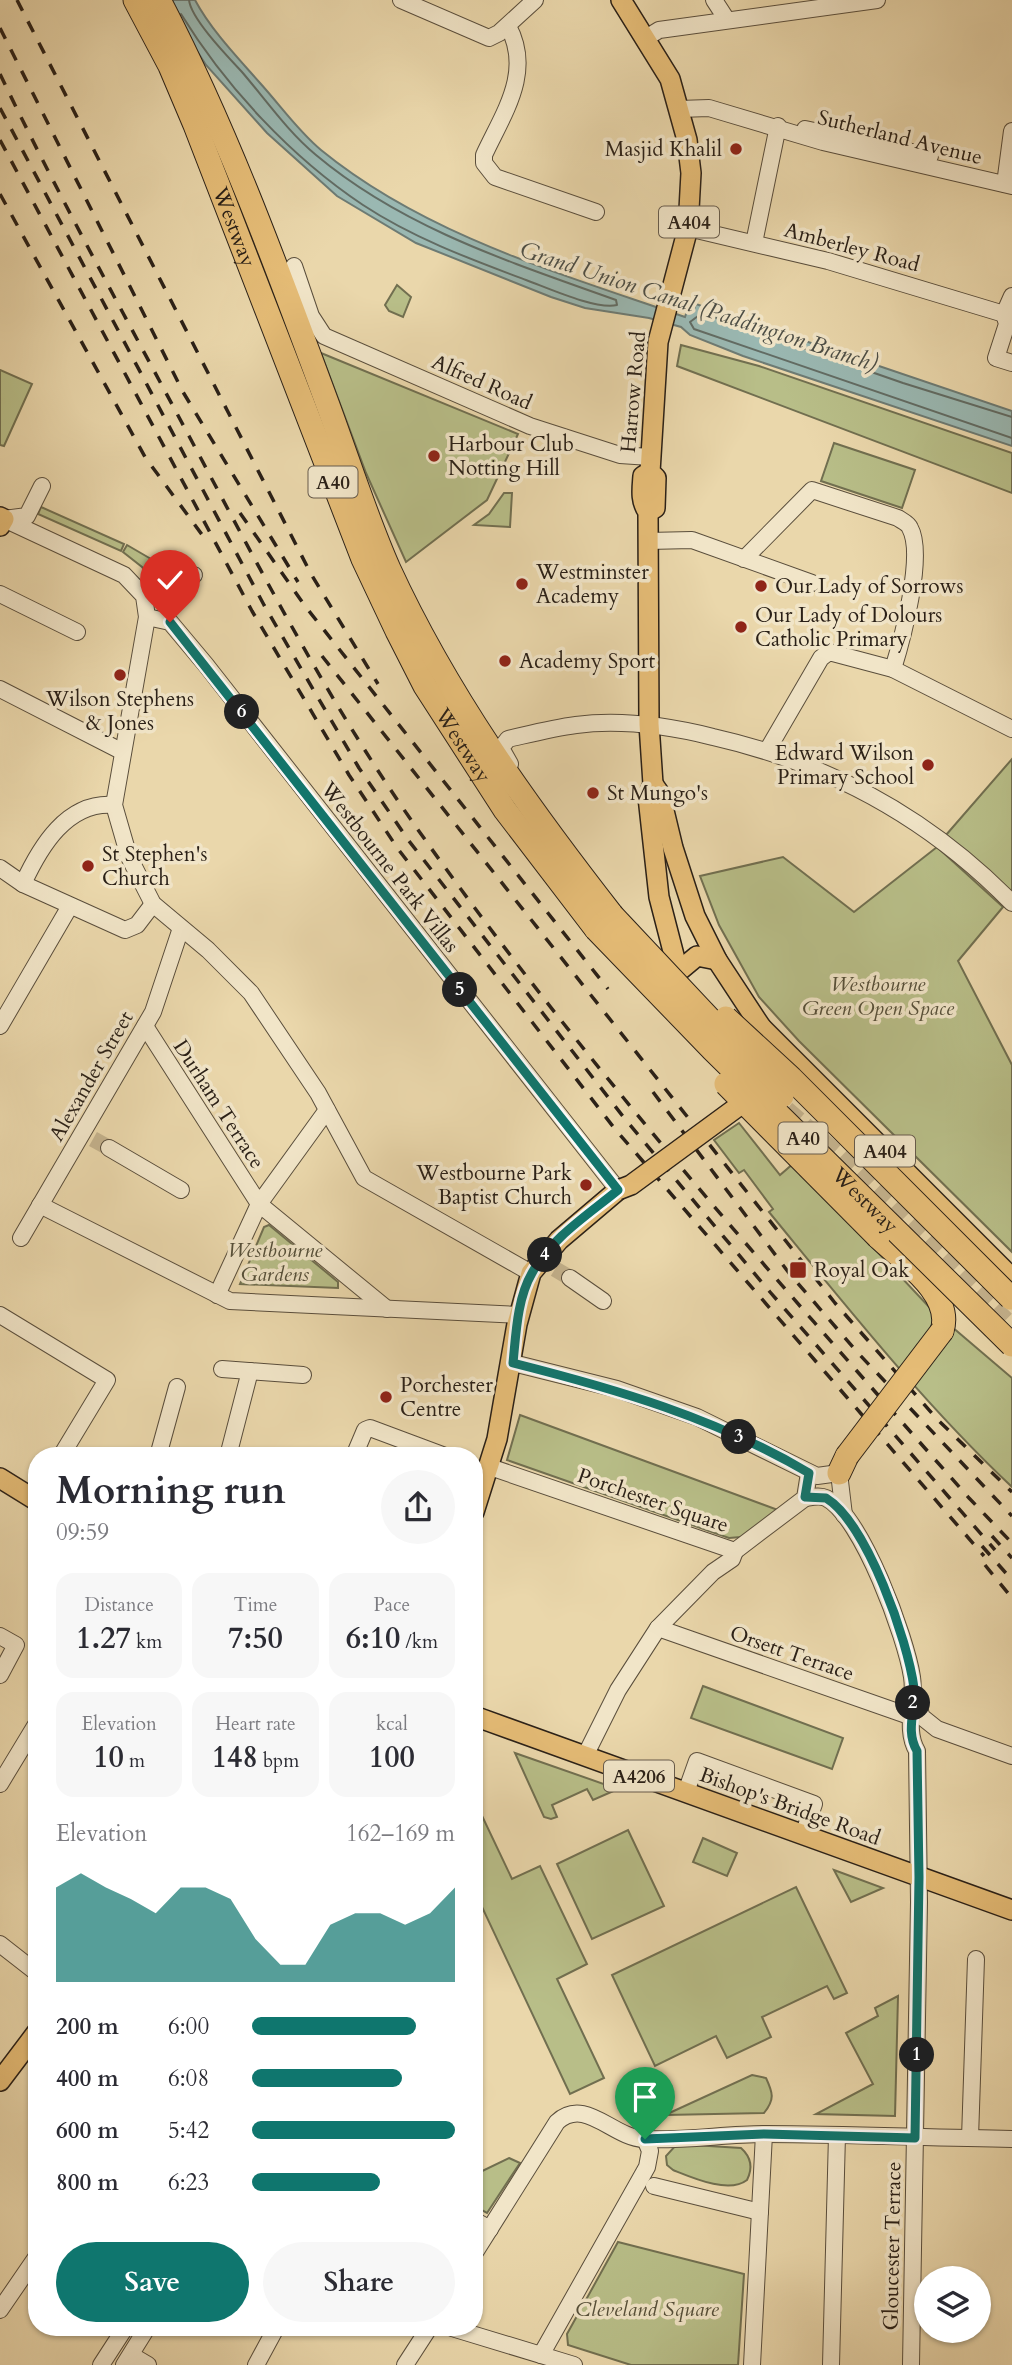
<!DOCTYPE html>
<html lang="en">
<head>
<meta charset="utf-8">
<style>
	:root { --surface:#fff; --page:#f7f7f7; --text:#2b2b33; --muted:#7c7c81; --accent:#0f766e }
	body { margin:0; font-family:Cardo,serif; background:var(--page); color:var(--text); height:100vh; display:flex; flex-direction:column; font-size:26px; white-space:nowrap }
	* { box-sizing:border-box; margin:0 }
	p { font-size:23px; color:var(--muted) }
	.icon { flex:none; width:38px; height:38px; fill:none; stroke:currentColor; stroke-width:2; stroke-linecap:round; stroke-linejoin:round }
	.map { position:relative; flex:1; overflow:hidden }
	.drawer { position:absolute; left:28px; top:1447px; width:455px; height:889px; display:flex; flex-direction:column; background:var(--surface); border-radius:28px; box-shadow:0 2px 5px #0004 }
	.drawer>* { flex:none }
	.buttons { position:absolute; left:914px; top:2266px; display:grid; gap:14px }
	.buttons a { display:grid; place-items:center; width:77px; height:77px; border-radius:50%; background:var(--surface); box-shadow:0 2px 5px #0004; font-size:35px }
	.pin { position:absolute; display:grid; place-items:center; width:60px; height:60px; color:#fff; margin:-72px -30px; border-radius:50% 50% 50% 0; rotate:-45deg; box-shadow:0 0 7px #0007 }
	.pin .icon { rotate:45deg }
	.km { position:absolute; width:35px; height:35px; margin:-18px; border-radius:50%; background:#222; color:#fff; font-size:19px; line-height:35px; text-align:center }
	.round { display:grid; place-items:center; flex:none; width:74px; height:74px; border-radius:37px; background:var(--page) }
	.overview { display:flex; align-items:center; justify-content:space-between; height:119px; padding:0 28px }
	h1 { font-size:38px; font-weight:700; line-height:52px }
	.figures { display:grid; grid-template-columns:repeat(3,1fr); gap:10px; height:119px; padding:7px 28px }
	.figures div { display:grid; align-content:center; border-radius:18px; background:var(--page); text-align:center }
	.figures b { font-size:30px; font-weight:700 }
	.figures small { font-size:19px; font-weight:400 }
	.figures p { font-size:19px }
	.chart { height:196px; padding:14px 28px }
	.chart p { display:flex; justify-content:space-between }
	.chart svg { width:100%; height:126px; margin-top:7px; fill:var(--accent); opacity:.7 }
	.primary-button { display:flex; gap:14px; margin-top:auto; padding:14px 28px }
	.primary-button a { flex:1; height:80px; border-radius:42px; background:var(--accent); color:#fff; font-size:28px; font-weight:700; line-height:80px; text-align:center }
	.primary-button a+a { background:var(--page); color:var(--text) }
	ul { padding:0 28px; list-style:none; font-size:23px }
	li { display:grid; grid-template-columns:112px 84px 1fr; align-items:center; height:52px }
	li i { height:18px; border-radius:9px; background:var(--accent) }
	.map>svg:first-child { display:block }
	.green { fill:#b8be88; stroke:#716f50; stroke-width:2 }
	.water { fill:#9ab8b2; stroke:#6d7b74; stroke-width:2 }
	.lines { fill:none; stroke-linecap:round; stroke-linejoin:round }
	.shore { stroke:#626c64; stroke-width:2 }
	.minor-tunnel { stroke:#c4b28d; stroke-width:16; stroke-dasharray:16 8; stroke-linecap:butt }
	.minor-casing { stroke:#5a4e3c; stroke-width:18 }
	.major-casing { stroke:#2a2017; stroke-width:22 }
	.highway-casing { stroke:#2a2017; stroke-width:25 }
	.minor { stroke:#f1e5c8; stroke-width:16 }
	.major { stroke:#e5bc76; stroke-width:19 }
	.highway { stroke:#e5bc76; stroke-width:23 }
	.rail { stroke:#2a2017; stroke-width:3.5; stroke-dasharray:12 12; stroke-linecap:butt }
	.major-bridge-casing { stroke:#2a2017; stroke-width:22; stroke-linecap:butt }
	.highway-bridge-casing { stroke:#2a2017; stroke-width:25; stroke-linecap:butt }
	.major-bridge { stroke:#e5bc76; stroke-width:19 }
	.highway-bridge { stroke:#e5bc76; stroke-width:23 }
	.route-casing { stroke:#fff; stroke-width:14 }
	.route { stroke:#0f766e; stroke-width:9 }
	.poi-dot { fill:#8f2418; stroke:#f1e5c8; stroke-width:2.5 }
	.labels { text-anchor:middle; stroke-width:7; stroke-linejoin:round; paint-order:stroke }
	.shield { fill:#f1e5c8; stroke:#665b4c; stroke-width:2 }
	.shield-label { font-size:19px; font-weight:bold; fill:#2a2017 }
	.street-label { font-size:21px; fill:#2a2017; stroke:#f1e5c8 }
	.poi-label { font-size:21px; fill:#2a2017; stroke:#f1e5c8; text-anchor:start }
	.park-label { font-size:21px; font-style:italic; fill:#554f39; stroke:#f1e5c8 }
	.water-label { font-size:23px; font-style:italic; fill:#4c4e46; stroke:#f1e5c8 }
</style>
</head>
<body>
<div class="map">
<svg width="1012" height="2365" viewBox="0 0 1012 2365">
	<rect width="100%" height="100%" fill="#ead7ab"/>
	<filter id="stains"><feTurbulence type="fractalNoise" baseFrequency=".00286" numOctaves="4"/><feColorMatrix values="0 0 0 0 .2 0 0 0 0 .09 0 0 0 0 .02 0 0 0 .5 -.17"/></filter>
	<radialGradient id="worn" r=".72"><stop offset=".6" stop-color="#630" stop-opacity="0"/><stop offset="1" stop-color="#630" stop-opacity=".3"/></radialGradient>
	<g class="green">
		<polygon points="397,285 411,297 403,317 389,311 385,305"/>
		<polygon points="681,345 759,366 1012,453 1012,493 677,366"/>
		<polygon points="321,353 518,434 487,500 406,562 366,473"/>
		<polygon points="0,370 32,384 4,446 0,445"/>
		<polygon points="834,443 915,470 902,508 821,481"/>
		<polygon points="504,493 512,493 510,527 474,525 489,514"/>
		<polygon points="41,507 124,544 121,551 38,514"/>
		<polygon points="127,545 175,573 171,578 158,583 152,581 142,567 123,552"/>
		<polygon points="1012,759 1012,895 946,835"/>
		<polygon points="937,847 1003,907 958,961 1012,1065 1012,1252 799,1041 759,997 719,925 700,876 783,857 854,912"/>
		<path d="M739,1123L780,1175L794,1163L931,1309L1012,1378V1487C923,1403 847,1307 769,1212L773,1209L744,1170L739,1173L714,1140Z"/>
		<polygon points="269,1225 338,1282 338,1288 240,1284 264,1227"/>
		<polygon points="520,1415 778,1510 741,1537 729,1538 507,1460"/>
		<polygon points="703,1686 843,1738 832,1769 691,1718"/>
		<polygon points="515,1753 618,1789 593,1800 587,1789 552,1805 557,1817 551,1819 544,1817"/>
		<polygon points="474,1799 512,1879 540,1866 587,1964 557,1979 604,2078 570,2094 474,1890"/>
		<polygon points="628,1830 664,1906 592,1939 557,1864"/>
		<polygon points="703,1838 737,1853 727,1876 693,1862"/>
		<polygon points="834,1870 883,1888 851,1902"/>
		<polygon points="796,1887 847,1993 834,1999 827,1986 762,2017 771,2037 727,2058 716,2036 655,2066 612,1975"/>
		<polygon points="898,1996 895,2116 816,2114 873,2084 846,2033 878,2016 875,2008"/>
		<path d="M752,2075L766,2078C773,2093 775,2099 764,2113L665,2115Z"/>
		<path d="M677,2144L741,2148C751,2157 753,2168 747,2180C729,2194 693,2178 673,2170L667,2165L666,2156Z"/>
		<polygon points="509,2158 520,2163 487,2213 474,2206 474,2175"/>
		<polygon points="618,2242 744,2274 738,2365 631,2365 568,2345 567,2334"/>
	</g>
	<path class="water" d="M164,0H195C211,30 238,58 260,83C280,105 298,131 321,150C425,235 559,273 685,317L687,311L693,312L696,304L1012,411V446L743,356L690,335L681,327L649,318L585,308L551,297L416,243L337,196L267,133L206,65Z"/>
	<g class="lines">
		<g class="shore">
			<path d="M181,14C226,87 291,157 363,205C413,238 470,259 526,280C548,288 596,310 617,305L616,300C510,262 403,228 316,155C288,132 266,100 242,72C228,57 191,19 189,0"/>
			<polyline points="1012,417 903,383 702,313 690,322 694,329 1012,438"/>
		</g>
		<g class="minor-tunnel">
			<polyline points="787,1109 840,1155 1012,1325"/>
			<polyline points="93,1139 109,1148"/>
			<polyline points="555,1269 570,1278"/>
		</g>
		<g class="minor-casing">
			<g id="minor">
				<polyline points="401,0 489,38 499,33 535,0"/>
				<polyline points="714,0 727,20"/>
				<path d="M508,26C533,72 504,112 484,155V163L495,177L596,212"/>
				<polyline points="646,38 659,30 877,0"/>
				<polyline points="679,109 709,108 823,142 1012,186"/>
				<polyline points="805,129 930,156"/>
				<polyline points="1005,184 1012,131"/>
				<polyline points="688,228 828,261 1004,314"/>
				<polyline points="754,243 778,126"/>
				<polyline points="294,266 311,316 324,336 530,426 620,455 650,457"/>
				<polyline points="1004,314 1007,324 996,358 1012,363"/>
				<polyline points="1004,314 1012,296"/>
				<polyline points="4,519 124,575 144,596 147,617 114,805 129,857 153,904 208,950 251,993 318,1093 364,1178 531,1273"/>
				<polyline points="4,519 27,516 42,486"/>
				<polyline points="648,541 692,540 812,583"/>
				<path d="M744,559L812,490L898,518C902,521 908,523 910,528C925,555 902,640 893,669"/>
				<polyline points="0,594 77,632"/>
				<polyline points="144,596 171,591 194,575"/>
				<polyline points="147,617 170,622 206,665 618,1190"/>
				<polyline points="0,689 123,752"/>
				<polyline points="768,749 821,658 829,652 893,669 1012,729"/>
				<path d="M510,764L501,748L508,739C530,734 553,728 576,725C622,719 669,726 713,737C828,763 929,818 1012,903"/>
				<polyline points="0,868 23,884 125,930 137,925 153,904"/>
				<path d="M23,884C40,847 67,801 114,805"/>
				<polyline points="0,1026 70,906"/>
				<polyline points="145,1026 259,1204 327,1110"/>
				<polyline points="109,1148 181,1190"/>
				<polyline points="40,1205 230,1301 519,1315"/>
				<polyline points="21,1238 153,1012 181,928"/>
				<polyline points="570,1278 603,1301"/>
				<polyline points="217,1295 259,1204 387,1309"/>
				<polyline points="0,1315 107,1380 61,1456"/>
				<polyline points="513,1363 617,1389 697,1417 817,1476 839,1473 844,1515"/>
				<polyline points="222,1369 303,1375"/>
				<polyline points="158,1456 177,1387"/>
				<polyline points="228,1456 250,1371"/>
				<polyline points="354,1456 365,1430 370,1428 445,1456"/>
				<polyline points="490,1467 735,1551"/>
				<path d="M805,1498C812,1497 820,1495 826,1498C862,1516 906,1638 912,1677C916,1701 904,1729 917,1751L919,1902L911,2365"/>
				<polyline points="735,1551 805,1498 809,1473"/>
				<polyline points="658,1628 912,1717"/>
				<polyline points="0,1636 16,1645 0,1675"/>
				<polyline points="915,1699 922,1717 937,1729 1012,1756"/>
				<polyline points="585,1756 618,1690 658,1628 713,1572 732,1559 735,1551"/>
				<polyline points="0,1784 37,1723"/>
				<polyline points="686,1792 697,1761 814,1804 803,1835"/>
				<polyline points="0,1944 37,1973"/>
				<polyline points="970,2138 976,1959"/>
				<polyline points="654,2186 760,2212"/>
				<polyline points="474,2220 490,2229"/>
				<path d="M474,2254L557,2122C585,2096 613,2138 644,2139C684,2141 726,2134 766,2134C848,2134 930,2138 1012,2139"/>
				<polyline points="0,2310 37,2256"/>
				<polyline points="452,2328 574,2365"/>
				<polyline points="131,2355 148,2365"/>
				<polyline points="541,2355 647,2167 650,2151 645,2139"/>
				<polyline points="101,2365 125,2328"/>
				<polyline points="124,2365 147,2328"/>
				<polyline points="256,2365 276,2328"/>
				<polyline points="405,2365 429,2328"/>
				<polyline points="752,2365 764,2134"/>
				<polyline points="831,2365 837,2135"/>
			</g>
		</g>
		<g class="major-casing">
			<g id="major">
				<polyline points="621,0 670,79 687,140 691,173 688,228 658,342 650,472 656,478 655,508 648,512"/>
				<path d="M650,472L643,476C642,489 640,501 648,512L649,724L653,784L648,797L659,897L676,963"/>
				<polyline points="0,517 4,519 0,526"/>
				<polyline points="653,784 660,794 673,848 695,916 717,960 765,1033"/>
				<polyline points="679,971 697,956 717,960"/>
				<polyline points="758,1024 1012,1278"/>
				<polyline points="0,1478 37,1501"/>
				<polyline points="474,1512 497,1439 517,1324 531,1273 559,1240 618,1190"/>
				<polyline points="474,1716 1012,1910"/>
				<polyline points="0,2081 37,2032"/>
			</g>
		</g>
		<g class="highway-casing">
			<g id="highway">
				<path id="s1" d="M135,0L170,66L195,125L363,559L397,631L425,686L505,810L596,929"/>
				<path d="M159,0C226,128 276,265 326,400C347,456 365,515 389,569C447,695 527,806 612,915"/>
				<path d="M878,1237C902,1260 954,1294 942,1331"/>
				<polyline points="839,1473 847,1456"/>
			</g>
		</g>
		<use href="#minor" class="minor"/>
		<use href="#major" class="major"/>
		<use href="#highway" class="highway"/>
		<g class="rail">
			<polyline points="17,0 311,574 378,684"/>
			<polyline points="0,28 183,392 298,582"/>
			<path d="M0,74C59,197 125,316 189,436C261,571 332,709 421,834C587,1068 779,1283 969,1498L1012,1543"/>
			<polyline points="0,108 264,605 359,768 409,841 625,1119 770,1292 995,1550"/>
			<polyline points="0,140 252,611 349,775 398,849 615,1129 984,1556"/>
			<polyline points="0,194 145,457 203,536"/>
			<polyline points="240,513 305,606 608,989"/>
			<polyline points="322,656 835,1303 937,1419 1012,1492"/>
			<polyline points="653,1092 789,1273 858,1353 1012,1516"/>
			<polyline points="992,1536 1012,1558"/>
			<polyline points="982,1546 1012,1580"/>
			<polyline points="985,1565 1012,1598"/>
		</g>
		<g class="major-bridge-casing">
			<polyline id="major-bridge" points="618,1190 631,1185 736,1108"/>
		</g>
		<g class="highway-bridge-casing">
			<g id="highway-bridge">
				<polyline points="612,915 782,1096"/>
				<path id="s2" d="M596,929L712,1049L1012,1345"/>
				<polyline points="726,1018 791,1078 1011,1298"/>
				<polyline points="726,1084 878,1237"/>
				<polyline points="847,1456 942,1331"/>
			</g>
		</g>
		<use href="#major-bridge" class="major-bridge"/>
		<use href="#highway-bridge" class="highway-bridge"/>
	</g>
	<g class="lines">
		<g class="route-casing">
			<path id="route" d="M170,622L618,1190C589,1214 551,1238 532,1273C517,1299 516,1334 513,1363C616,1389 716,1418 809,1473L805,1497L826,1498C867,1523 908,1641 914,1688C916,1709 905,1731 917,1751L919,1877L915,2138L764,2134L645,2139"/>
		</g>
		<use href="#route" class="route"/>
	</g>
	<g class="poi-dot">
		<circle cx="736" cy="149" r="7"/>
		<circle cx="434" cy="456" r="7"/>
		<circle cx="522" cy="584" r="7"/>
		<circle cx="761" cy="586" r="7"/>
		<circle cx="741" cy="627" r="7"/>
		<circle cx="505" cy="661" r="7"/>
		<circle cx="120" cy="675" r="7"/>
		<circle cx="928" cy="765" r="7"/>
		<circle cx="593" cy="793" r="7"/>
		<circle cx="88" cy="866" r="7"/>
		<circle cx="586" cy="1185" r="7"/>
		<rect x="789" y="1261" width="18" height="18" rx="3.5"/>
		<circle cx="386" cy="1397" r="7"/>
	</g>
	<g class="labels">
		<g class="shield">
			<rect x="659" y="206.5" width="60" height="31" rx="5"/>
			<rect x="308.5" y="466.5" width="49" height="31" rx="5"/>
			<rect x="778.5" y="1122.5" width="49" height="31" rx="5"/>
			<rect x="855" y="1135.5" width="60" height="31" rx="5"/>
			<rect x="604" y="1760.5" width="70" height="31" rx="5"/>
		</g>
		<g class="shield-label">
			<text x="689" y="229">A404</text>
			<text x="333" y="489">A40</text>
			<text x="803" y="1145">A40</text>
			<text x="885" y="1158">A404</text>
			<text x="639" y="1783">A4206</text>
		</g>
		<g class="street-label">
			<text transform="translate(900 137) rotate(14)" y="7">Sutherland Avenue</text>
			<text dy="7" stroke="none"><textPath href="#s1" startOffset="248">Westway</textPath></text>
			<text transform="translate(852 247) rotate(15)" y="7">Amberley Road</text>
			<text transform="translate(482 382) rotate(24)" y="7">Alfred Road</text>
			<text transform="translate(633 392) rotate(-85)" y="7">Harrow Road</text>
			<text dy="7" stroke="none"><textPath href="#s1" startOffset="816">Westway</textPath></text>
			<text transform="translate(390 867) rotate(52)" y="7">Westbourne Park Villas</text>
			<text transform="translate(91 1076) rotate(-60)" y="7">Alexander Street</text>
			<text transform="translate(219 1104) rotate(57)" y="7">Durham Terrace</text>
			<text dy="7" stroke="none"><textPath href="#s2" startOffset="382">Westway</textPath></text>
			<text transform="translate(653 1500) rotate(19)" y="7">Porchester Square</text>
			<text transform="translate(792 1653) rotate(19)" y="7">Orsett Terrace</text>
			<text transform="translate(790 1806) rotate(20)" y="7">Bishop's Bridge Road</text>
			<text transform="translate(892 2246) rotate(-89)" y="7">Gloucester Terrace</text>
		</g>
		<g class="poi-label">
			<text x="722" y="156" text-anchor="end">Masjid Khalil</text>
			<text x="448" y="451">Harbour Club<tspan x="448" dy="24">Notting Hill</tspan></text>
			<text x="536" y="579">Westminster<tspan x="536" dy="24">Academy</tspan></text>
			<text x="775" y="593">Our Lady of Sorrows</text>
			<text x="755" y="622">Our Lady of Dolours<tspan x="755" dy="24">Catholic Primary</tspan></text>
			<text x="519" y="668">Academy Sport</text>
			<text x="120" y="706" text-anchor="middle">Wilson Stephens<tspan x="120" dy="24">&amp; Jones</tspan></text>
			<text x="914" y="760" text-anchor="end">Edward Wilson<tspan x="914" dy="24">Primary School</tspan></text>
			<text x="607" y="800">St Mungo's</text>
			<text x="102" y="861">St Stephen's<tspan x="102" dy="24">Church</tspan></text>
			<text x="572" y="1180" text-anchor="end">Westbourne Park<tspan x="572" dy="24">Baptist Church</tspan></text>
			<text x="814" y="1277">Royal Oak</text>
			<text x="400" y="1392">Porchester<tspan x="400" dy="24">Centre</tspan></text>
		</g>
		<g class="park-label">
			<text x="878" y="991">Westbourne<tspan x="878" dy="24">Green Open Space</tspan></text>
			<text x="275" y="1257">Westbourne<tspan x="275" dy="24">Gardens</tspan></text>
			<text x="647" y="2316">Cleveland Square</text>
		</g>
		<g class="water-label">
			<text transform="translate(699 306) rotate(18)" y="8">Grand Union Canal (Paddington Branch)</text>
		</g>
	</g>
	<rect width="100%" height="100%" filter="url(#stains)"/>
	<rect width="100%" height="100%" fill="url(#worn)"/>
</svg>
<div class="buttons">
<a><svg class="icon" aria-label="layers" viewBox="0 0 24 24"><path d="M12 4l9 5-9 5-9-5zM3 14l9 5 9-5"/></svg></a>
</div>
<div class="pin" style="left:645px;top:2139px;background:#1e9e55"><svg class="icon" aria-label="arrive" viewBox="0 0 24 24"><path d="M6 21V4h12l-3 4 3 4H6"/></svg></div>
<div class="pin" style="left:170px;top:622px;background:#d93025"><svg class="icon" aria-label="check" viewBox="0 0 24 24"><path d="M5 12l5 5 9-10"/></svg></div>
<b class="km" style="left:917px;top:2055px">1</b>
<b class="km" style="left:913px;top:1703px">2</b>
<b class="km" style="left:739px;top:1437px">3</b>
<b class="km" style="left:545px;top:1255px">4</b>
<b class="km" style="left:460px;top:990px">5</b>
<b class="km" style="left:242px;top:712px">6</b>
<section class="drawer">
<div class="overview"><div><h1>Morning run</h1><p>09:59</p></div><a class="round"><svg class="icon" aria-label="share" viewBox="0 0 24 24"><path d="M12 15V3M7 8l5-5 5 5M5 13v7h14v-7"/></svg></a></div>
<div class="figures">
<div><p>Distance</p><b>1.27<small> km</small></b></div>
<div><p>Time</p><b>7:50</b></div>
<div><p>Pace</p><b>6:10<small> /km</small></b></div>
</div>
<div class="figures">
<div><p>Elevation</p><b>10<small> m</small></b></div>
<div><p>Heart rate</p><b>148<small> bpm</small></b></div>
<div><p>kcal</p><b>100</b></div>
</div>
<div class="chart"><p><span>Elevation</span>162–169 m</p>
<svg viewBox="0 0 160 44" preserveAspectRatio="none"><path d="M0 44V11L10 6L20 11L30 15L40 20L50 11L60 11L70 15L80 29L90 38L100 38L110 24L120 20L130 20L140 24L150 20L160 11V44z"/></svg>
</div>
<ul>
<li><b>200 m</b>6:00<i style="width:81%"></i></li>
<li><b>400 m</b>6:08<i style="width:74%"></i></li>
<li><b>600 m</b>5:42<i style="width:100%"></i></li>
<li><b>800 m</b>6:23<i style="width:63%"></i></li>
</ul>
<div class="primary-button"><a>Save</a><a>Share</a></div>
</section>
</div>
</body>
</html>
